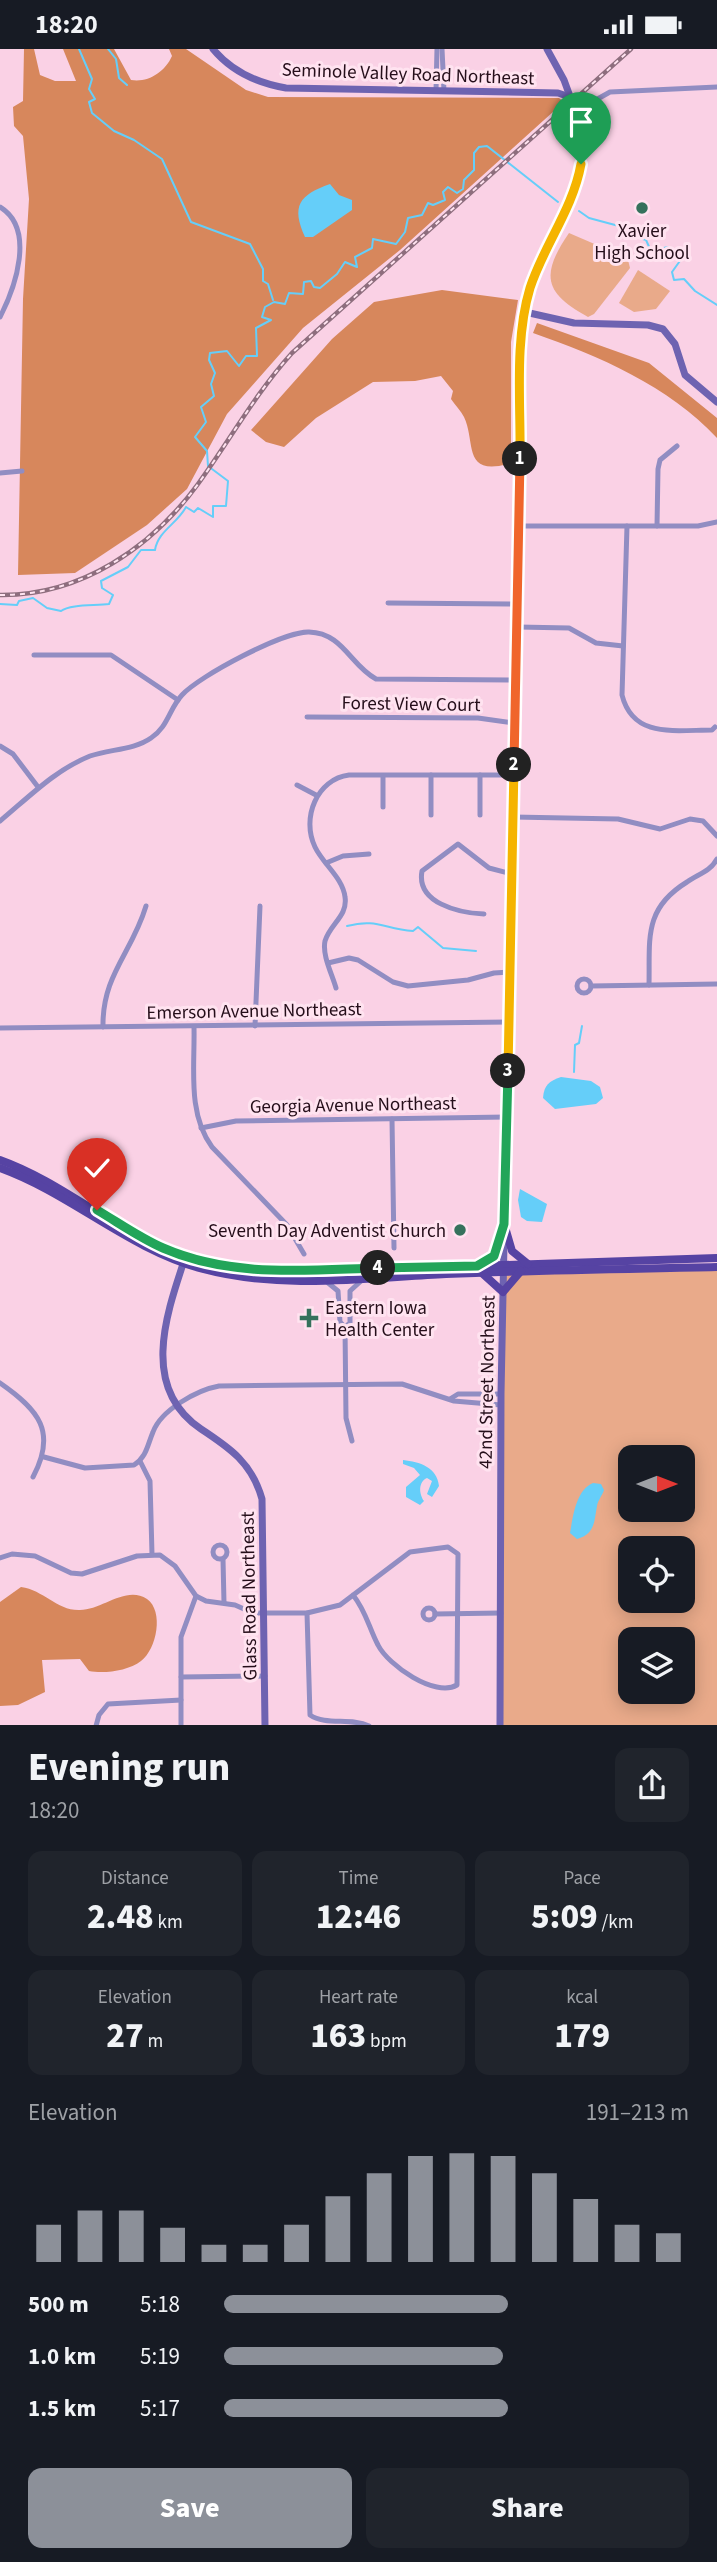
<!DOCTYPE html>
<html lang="en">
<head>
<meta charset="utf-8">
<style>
	:root { --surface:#171b24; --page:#20242c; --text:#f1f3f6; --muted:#9ea1a6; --accent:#8c9099 }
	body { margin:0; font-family:"Source Sans 3",sans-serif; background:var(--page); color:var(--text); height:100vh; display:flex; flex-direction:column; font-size:26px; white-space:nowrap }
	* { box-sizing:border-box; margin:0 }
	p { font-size:23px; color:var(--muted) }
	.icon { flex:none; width:38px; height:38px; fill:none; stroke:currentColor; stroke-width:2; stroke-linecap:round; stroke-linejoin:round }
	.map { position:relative; height:1676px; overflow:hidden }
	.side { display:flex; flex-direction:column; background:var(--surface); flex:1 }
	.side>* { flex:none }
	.needle { width:46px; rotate:90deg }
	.fabs { position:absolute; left:618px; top:1396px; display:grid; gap:14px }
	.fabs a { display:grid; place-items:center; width:77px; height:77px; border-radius:14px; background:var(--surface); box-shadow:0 4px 18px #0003; font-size:35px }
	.pin { position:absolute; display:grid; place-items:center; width:60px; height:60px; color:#fff; margin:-72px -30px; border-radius:50% 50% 50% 0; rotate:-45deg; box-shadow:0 0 7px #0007 }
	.pin .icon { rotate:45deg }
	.km { position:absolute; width:35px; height:35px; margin:-18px; border-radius:50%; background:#222; color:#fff; font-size:19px; line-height:35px; text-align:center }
	.round { display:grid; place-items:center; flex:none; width:74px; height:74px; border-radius:14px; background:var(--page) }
	.overview { display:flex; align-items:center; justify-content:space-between; height:119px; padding:0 28px }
	h1 { font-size:38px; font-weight:800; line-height:52px }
	.stats { display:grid; grid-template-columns:repeat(3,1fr); gap:10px; height:119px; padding:7px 28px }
	.stats div { display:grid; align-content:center; border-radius:14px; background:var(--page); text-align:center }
	.stats b { font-size:35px; font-weight:800 }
	.stats small { font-size:19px; font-weight:400 }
	.stats p { font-size:19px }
	.chart { height:196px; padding:14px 28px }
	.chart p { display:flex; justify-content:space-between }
	.chart svg { width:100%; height:126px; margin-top:7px; stroke:var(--accent); stroke-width:6 }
	.button { display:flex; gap:14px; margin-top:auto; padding:14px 28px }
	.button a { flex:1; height:80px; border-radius:14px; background:var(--accent); color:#fff; font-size:28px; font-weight:800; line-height:80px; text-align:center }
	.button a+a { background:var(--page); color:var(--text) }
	ul { padding:0 28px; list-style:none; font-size:23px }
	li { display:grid; grid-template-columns:112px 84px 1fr; align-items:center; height:52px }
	li i { height:18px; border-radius:9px; background:var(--accent) }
	.status { display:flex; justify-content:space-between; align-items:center; height:49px; padding:0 35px; background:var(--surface); direction:ltr }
	.status svg { height:19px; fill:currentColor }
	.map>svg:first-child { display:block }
	.green { fill:#e9aa8a; fill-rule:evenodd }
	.forest { fill:#d7875c }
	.water { fill:#65cef9 }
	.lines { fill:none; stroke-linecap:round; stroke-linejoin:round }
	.stream { stroke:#65cef9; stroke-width:2 }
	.street { stroke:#918dc2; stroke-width:5 }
	.secondary { stroke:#6e63b1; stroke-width:7 }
	.primary { stroke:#5643a3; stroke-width:8 }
	.rail-casing { stroke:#8e6e7e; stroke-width:4.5 }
	.rail { stroke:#ffe3f0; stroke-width:2; stroke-dasharray:5; stroke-linecap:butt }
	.split-1-casing { stroke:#fff; stroke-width:14 }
	.split-2-casing { stroke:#fff; stroke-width:14 }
	.split-3-casing { stroke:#fff; stroke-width:14 }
	.split-4-casing { stroke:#fff; stroke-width:14 }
	.split-5-casing { stroke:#fff; stroke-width:14 }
	.split-1 { stroke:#f5b400; stroke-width:9 }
	.split-2 { stroke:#f0652b; stroke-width:9 }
	.split-3 { stroke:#f5b400; stroke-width:9 }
	.split-4 { stroke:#22a559; stroke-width:9 }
	.split-5 { stroke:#22a559; stroke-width:9 }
	.poi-dot { fill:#35715c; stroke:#ffe3f0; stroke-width:2.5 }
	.labels { text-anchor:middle; stroke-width:6; stroke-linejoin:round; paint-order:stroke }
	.street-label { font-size:19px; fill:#250e1a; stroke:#ffe3f0 }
	.poi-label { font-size:19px; fill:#250e1a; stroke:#ffe3f0 }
</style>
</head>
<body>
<div class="status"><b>18:20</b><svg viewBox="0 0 49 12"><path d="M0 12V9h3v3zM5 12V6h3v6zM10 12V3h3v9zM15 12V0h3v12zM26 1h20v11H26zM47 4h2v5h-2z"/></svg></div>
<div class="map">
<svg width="717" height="1677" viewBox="0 0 717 1677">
	<rect width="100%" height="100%" fill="#fad1e5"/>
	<g class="green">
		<path d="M569,184L620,206L628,211L630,219L594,265L588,268C543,244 541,225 569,184Z"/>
		<polygon points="638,221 670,242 656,260 634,263 619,254"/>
		<path d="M717,1218V1676L500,1677L503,1223ZM630,1409H682V1461H630ZM630,1500H682V1552H630ZM630,1591H682V1643H630Z"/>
	</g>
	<g class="forest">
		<path d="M24,0H34L40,26L55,32H76L63,0H114L131,31C148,34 165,23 172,7L169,0H186L246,41L268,48L559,49L564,53L400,201L303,279L227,365L187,440L147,476L75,524L18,526L23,250L29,150L23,87L14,77L13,58L23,52Z"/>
		<path d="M442,241L518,251L511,293V410L508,415C462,427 476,393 464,368C461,362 455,356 451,350L453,342L441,327L415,332L373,333L316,369L284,398L266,393L251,381L332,290L374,253Z"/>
		<path d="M537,274L649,314L717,369V389C669,337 599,307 533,284Z"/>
		<path d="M21,1538C44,1541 57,1562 80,1561C102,1561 126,1536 147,1550C164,1562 157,1600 141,1612C128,1622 104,1625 89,1622L80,1610L42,1611L45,1643L18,1656L0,1657V1553Z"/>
	</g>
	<g class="water">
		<path d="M330,135L339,146L352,151V161L313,188H305C291,157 299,146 330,135Z"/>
		<path d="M561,1028L591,1032L600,1038L603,1049L596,1055L555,1060L543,1049C544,1036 549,1032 561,1028Z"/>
		<polygon points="520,1140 547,1155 542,1173 527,1172 521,1168 518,1151"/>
		<path d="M403,1411C420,1413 437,1418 439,1437L432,1448L427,1445L432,1432L427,1429C418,1433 419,1445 424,1452L420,1456L406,1448V1438L420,1426L414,1419L403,1415Z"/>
		<path d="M593,1434L601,1435L604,1441C602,1447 598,1451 597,1457C594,1473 595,1485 577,1490L570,1484C573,1467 576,1441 593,1434Z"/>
	</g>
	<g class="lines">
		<g class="stream">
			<polyline points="79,0 92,30 89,40 95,50 89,53 92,64 114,82 134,91 162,110 191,173 250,195 263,220 263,232 268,235 273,251"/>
			<polyline points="108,0 116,10 119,29 127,36"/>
			<polyline points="579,162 589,169 630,180 636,188 646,191 651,202 668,198 682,209 672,223 674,231 684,230 695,242 717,256"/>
			<path d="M0,555L17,556L19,552L33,549L47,559L61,562C70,555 96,557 109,555L113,546L102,539L101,532L128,518L141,501H155C158,482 177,475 186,458L194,463L198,459L213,468V457H226L228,432L208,417L207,402L195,388L206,373L201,358L214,347L211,335L215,324L209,311L210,304L227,302L239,317L246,307H257L256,279L271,271L262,268L265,258L274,253L285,255L289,244L303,245L304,233L311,232L314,238L320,239L337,225L345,213L357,218L355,208L372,199L373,190L396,195L405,183L408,169L422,166L428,154L433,156L445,151L443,143L448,138L457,144L463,140L464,131L474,121V104L479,98L487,97L558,153"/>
			<path d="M347,877C377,869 384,880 413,882L418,878L443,899L476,902"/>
			<polyline points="574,1023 575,996 579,994 582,977"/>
		</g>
		<g class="street">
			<polyline points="442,0 444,42"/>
			<polyline points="436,42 437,0"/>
			<polyline points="576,62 610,43 717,38"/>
			<path d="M0,158C36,180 15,239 0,268"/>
			<polyline points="0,424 22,422"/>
			<polyline points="520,477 698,477 717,473"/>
			<path d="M627,477L622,646C633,690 676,681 712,681L715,678"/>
			<polyline points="657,477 658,420 660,411 677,397"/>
			<polyline points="388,554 518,555"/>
			<polyline points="518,578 569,579 596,594 623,597"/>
			<polyline points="34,606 111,606 178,651"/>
			<polyline points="307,668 478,669 514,674"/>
			<polyline points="0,697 13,705 38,738"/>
			<polyline points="480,726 480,766"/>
			<polyline points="383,727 383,758"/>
			<polyline points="297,736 316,746"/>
			<polyline points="431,766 431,726"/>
			<polyline points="513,768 618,770 660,780 690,770 703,772 717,787"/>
			<path d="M0,772C29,748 55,721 90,707C110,700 134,701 151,689C168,678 169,660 182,646C199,627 284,582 309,583C343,584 350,616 376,630L516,631"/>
			<polyline points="326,814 343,807 369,805"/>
			<path d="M484,865C459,864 416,854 422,822L458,795L489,819L512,825"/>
			<polyline points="328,914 349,909 358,911 393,933 408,937 468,931 494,924 510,923"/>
			<circle cx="584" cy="937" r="7"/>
			<path d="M649,936C650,890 643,860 687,833C698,825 710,823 717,810"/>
			<polyline points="591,937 717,935"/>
			<path d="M336,939C332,925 322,906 325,892C330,875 348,867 345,848C343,829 323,815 315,798C301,769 317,730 349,726H513"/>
			<polyline points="255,977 260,857"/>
			<path d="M103,978C102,926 132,904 146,857"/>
			<path d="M194,978C195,1018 187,1064 212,1098L287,1176L304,1205"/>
			<polyline points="0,979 509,973"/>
			<polyline points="392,1070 394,1199"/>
			<polyline points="201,1079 236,1072 507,1068"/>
			<polyline points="327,1233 338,1242 340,1273 345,1278"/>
			<path d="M0,1334C39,1361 57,1383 33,1428"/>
			<polyline points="450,1350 458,1345 501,1345"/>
			<polyline points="352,1392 346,1369 345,1278 350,1274 350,1242 361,1232"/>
			<path d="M44,1408L85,1419L134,1416C147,1407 147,1397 153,1383C161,1361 197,1341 219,1337L402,1335L454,1352L501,1356"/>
			<polyline points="140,1412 150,1432 152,1505"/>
			<circle cx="220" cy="1503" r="7"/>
			<path d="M0,1509L12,1505L35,1507L71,1524L82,1525L137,1507L160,1506L175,1517L196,1547L206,1552L235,1556L253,1564H307L340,1556L410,1503L448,1498L458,1505L457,1636C435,1649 388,1616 378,1596C369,1579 366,1562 353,1546"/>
			<polyline points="223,1510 224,1554"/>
			<circle cx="429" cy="1565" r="6"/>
			<path d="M307,1564L310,1666C326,1677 351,1668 369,1677"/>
			<polyline points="435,1565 501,1564"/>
			<polyline points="181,1628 265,1627"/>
			<polyline points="96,1677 99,1666 108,1655 181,1651"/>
			<polyline points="181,1677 181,1588 196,1547"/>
		</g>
		<g class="secondary">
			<path d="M213,0C232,23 257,34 286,39L558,44L570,48"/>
			<polyline points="525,263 574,274 648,276 663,280 675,295 685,326 717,353"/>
			<path d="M185,1209C166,1266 140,1339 201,1380C230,1399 252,1414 262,1450L265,1677"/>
			<polyline points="500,1677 501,1345 522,293 530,239 570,154 581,115 579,72 564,31 547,0"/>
		</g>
		<g class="primary">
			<path d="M0,1111C53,1130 96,1166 146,1191C193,1214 241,1222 293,1223L717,1209"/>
			<path d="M0,1119C72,1145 128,1200 203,1220C281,1241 367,1229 446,1225C537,1221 627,1220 717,1218"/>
			<polyline points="505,1178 512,1202 528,1215"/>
			<polyline points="481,1215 499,1200 504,1175"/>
			<polyline points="482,1224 503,1243 521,1222"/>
		</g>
		<g class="rail-casing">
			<path id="rail" d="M0,546C81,547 152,498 198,435C230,391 255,345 292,304L631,0"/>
		</g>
		<use href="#rail" class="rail"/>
	</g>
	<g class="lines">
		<g class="split-1-casing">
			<path id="split-1" d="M520,410C521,355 514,292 530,239C544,196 573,160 581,115"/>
		</g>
		<g class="split-2-casing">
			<polyline id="split-2" points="514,716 520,410"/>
		</g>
		<g class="split-3-casing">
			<polyline id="split-3" points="508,1022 514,716"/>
		</g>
		<g class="split-4-casing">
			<polyline id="split-4" points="378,1219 477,1217 494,1207 504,1175 508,1022"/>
		</g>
		<g class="split-5-casing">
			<path id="split-5" d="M97,1161C119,1174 140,1189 163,1199C232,1229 305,1221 378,1219"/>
		</g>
		<use href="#split-1" class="split-1"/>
		<use href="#split-2" class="split-2"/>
		<use href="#split-3" class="split-3"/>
		<use href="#split-4" class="split-4"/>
		<use href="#split-5" class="split-5"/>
	</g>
	<g class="poi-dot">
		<circle cx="642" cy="159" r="7"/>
		<circle cx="460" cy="1181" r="7"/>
		<path d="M305.5 1258.5h7v7h7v7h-7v7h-7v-7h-7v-7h7z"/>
	</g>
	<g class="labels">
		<g class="street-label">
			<text transform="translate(408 24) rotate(2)" y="7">Seminole Valley Road Northeast</text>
			<text transform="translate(411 654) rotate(1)" y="7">Forest View Court</text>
			<text transform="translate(254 961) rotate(-1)" y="7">Emerson Avenue Northeast</text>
			<text transform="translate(353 1055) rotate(-1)" y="7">Georgia Avenue Northeast</text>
			<text transform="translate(486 1333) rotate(-89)" y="7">42nd Street Northeast</text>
			<text transform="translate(248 1547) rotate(-91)" y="7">Glass Road Northeast</text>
		</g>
		<g class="poi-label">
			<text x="642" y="188">Xavier<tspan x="642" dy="22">High School</tspan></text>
			<text x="446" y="1188" text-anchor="end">Seventh Day Adventist Church</text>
			<text x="325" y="1265" text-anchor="start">Eastern Iowa<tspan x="325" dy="22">Health Center</tspan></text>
		</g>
	</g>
</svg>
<div class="fabs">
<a><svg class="needle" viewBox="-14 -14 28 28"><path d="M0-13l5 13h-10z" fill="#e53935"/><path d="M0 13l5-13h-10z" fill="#9ea1a6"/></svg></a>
<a><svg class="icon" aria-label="locate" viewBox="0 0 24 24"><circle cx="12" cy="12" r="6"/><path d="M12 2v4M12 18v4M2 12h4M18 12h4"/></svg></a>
<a><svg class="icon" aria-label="layers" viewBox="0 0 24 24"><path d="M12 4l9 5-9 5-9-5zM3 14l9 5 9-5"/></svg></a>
</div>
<div class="pin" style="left:581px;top:115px;background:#1e9e55"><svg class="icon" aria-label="arrive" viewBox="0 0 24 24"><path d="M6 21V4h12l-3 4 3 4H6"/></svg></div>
<div class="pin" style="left:97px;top:1161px;background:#d93025"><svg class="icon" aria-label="check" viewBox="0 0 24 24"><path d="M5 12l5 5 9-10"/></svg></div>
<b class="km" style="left:520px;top:410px">1</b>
<b class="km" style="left:514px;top:716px">2</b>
<b class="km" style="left:508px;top:1022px">3</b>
<b class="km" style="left:378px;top:1219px">4</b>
</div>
<section class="side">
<div class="overview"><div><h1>Evening run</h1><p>18:20</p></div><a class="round"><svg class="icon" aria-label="share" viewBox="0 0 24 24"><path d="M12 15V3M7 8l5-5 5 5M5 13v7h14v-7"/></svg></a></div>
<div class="stats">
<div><p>Distance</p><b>2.48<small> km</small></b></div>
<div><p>Time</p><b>12:46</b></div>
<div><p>Pace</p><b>5:09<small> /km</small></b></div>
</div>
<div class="stats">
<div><p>Elevation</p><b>27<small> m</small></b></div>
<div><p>Heart rate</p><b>163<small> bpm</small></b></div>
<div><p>kcal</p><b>179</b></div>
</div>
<div class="chart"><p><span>Elevation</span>191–213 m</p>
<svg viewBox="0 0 160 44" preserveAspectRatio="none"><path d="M5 44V31M15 44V26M25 44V26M35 44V32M45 44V38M55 44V38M65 44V31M75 44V21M85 44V13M95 44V7M105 44V6M115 44V7M125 44V13M135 44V22M145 44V31M155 44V34"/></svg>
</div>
<ul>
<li><b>500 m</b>5:18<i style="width:61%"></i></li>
<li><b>1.0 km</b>5:19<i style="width:60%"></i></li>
<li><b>1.5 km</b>5:17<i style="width:61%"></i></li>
</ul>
<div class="button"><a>Save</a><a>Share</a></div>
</section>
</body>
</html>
